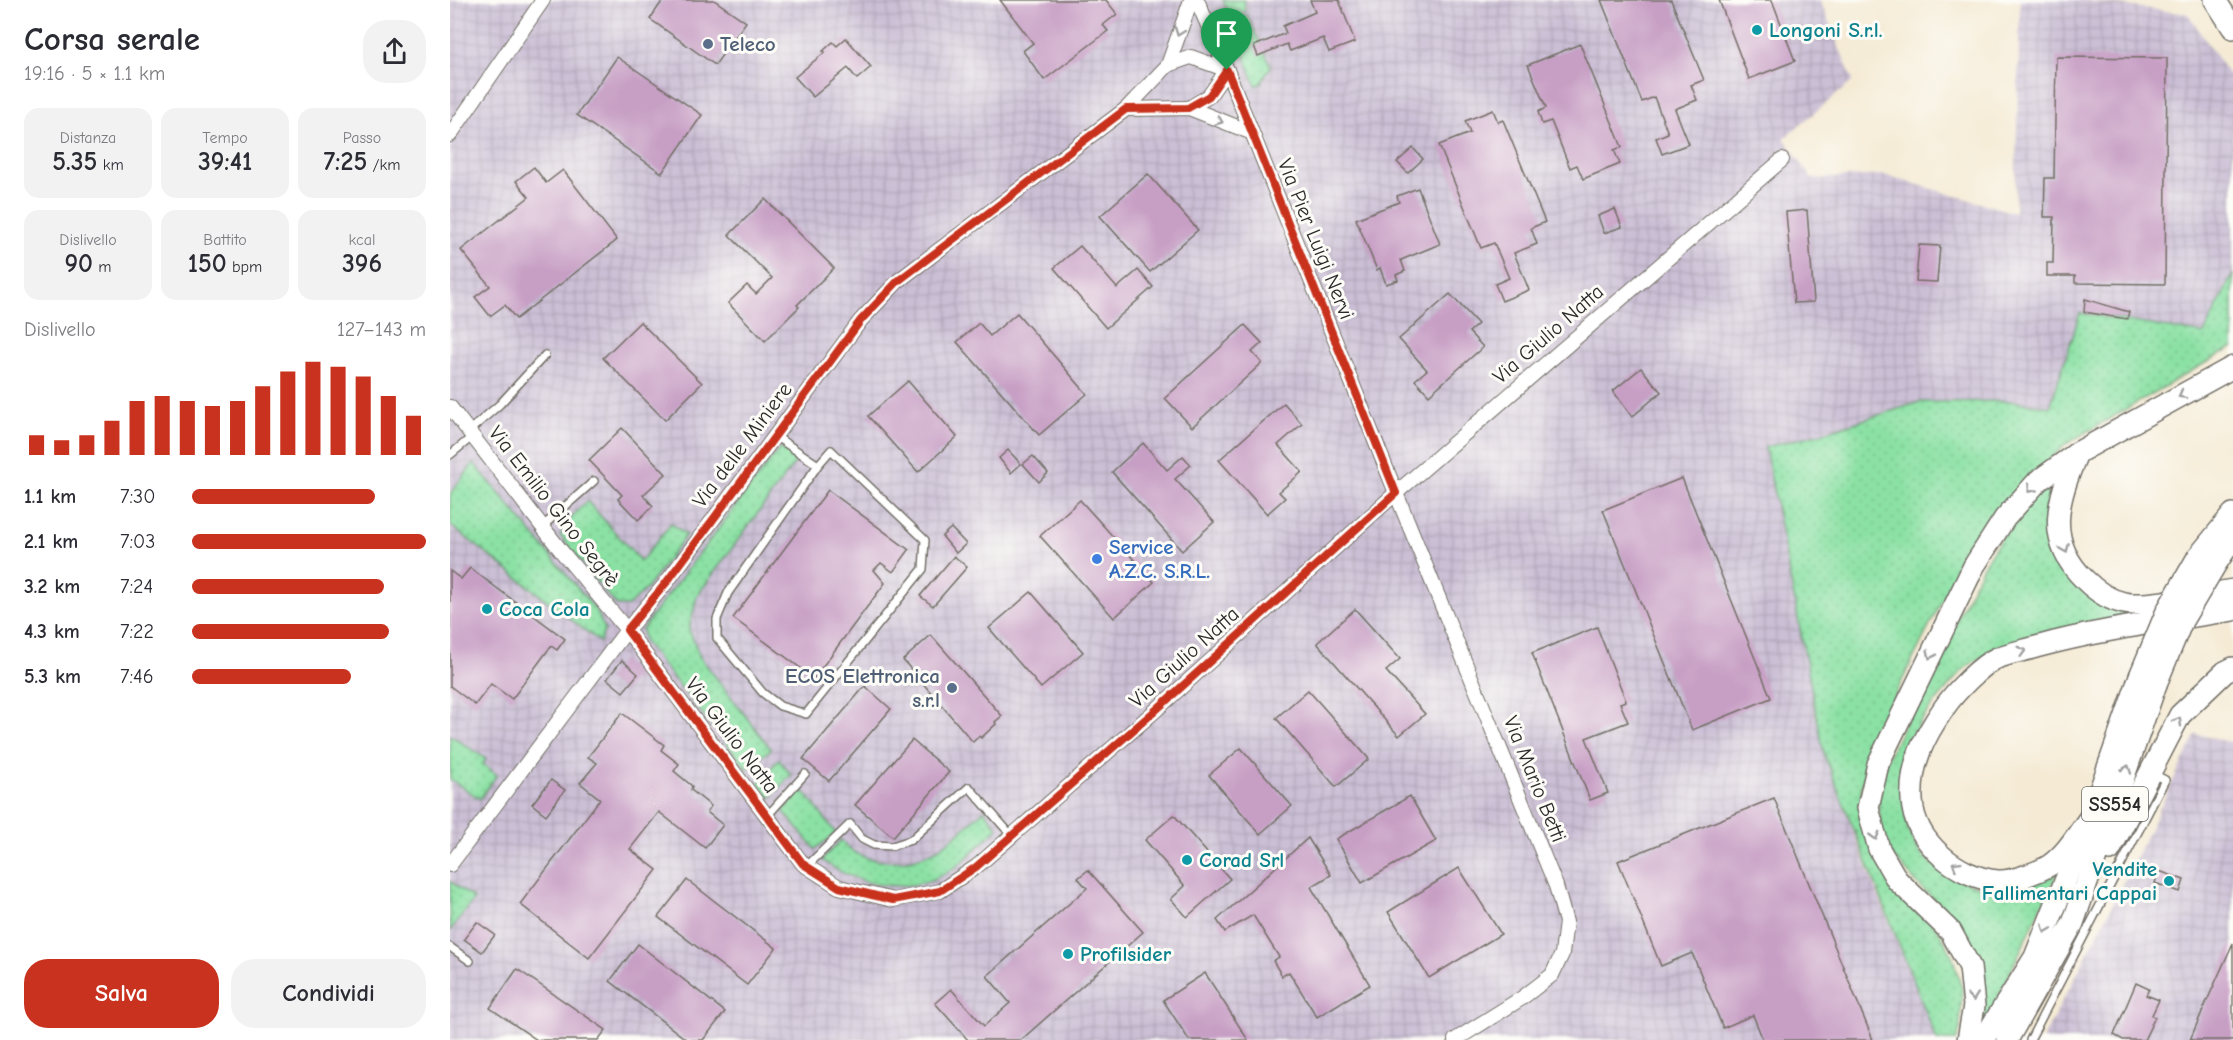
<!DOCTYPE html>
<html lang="it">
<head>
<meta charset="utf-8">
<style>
	:root { --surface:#fff; --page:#f2f2f3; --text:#2b2b33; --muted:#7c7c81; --accent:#c8321e }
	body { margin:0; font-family:"Comic Neue",sans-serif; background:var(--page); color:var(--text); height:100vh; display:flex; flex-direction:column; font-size:22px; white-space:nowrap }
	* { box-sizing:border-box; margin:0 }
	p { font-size:20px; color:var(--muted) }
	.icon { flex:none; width:33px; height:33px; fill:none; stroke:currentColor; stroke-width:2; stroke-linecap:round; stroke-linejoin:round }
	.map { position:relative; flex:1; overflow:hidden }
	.sheet { display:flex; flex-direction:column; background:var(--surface); width:450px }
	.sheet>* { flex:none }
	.pin { position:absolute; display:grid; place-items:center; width:51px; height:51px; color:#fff; margin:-62px -26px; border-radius:50% 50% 50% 0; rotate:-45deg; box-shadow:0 0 6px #0007 }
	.pin .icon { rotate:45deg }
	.round { display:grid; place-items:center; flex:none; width:63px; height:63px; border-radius:24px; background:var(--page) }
	.headline { display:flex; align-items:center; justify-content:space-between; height:102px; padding:0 24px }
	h1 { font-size:33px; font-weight:700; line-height:45px }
	.figures { display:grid; grid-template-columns:repeat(3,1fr); gap:9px; height:102px; padding:6px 24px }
	.figures div { display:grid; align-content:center; border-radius:15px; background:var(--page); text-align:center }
	.figures b { font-size:26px; font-weight:700 }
	.figures small { font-size:16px; font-weight:400 }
	.figures p { font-size:16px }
	.chart { height:168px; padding:12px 24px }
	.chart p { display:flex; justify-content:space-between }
	.chart svg { width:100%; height:108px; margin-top:6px; stroke:var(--accent); stroke-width:6 }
	.primary-button { display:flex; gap:12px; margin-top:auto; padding:12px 24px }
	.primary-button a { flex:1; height:69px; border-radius:24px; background:var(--accent); color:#fff; font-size:24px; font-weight:700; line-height:69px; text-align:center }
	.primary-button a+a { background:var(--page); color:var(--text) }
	ul { padding:0 24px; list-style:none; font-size:20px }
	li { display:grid; grid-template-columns:96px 72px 1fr; align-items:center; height:45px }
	li i { height:15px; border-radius:8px; background:var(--accent) }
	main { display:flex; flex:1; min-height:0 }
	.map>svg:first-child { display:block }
	.industrial { fill:url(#industrial-grid) }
	.grass { fill:url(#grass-dots); stroke:#5b8668; stroke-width:1.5 }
	.building { fill:#c79fc5 }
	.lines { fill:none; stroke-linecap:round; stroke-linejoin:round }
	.service-casing { stroke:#726e66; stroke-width:10 }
	.minor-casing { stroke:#726e66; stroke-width:16 }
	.trunk-casing { stroke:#726e66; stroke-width:24 }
	.service { stroke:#fff; stroke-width:7 }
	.minor { stroke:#fff; stroke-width:14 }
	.trunk { stroke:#fff; stroke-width:21 }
	.trunk-bridge-casing { stroke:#726e66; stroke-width:24; stroke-linecap:butt }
	.trunk-bridge { stroke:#fff; stroke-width:21 }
	.oneway { stroke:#a0a0a0 }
	.route-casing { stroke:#fff; stroke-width:12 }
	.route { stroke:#c8321e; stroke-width:8 }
	.culture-dot { fill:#0f9aa8; stroke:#fdfcf7; stroke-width:2 }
	.service-dot { fill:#5c6f8a; stroke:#fdfcf7; stroke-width:2 }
	.shop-dot { fill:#3f7fe0; stroke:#fdfcf7; stroke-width:2 }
	.labels { text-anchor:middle; stroke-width:6; stroke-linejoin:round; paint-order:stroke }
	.shield { fill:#fdfcf7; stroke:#6a6a68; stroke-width:1.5 }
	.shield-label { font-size:20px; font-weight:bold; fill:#2b2b2b }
	.culture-label { font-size:21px; font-weight:bold; fill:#0d838f; stroke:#fdfcf7; text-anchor:start }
	.service-label { font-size:21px; font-weight:bold; fill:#4e5e75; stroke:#fdfcf7; text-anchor:start }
	.street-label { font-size:21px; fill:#2b2b2b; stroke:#fdfcf7 }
	.shop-label { font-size:21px; font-weight:bold; fill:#366cbe; stroke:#fdfcf7; text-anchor:start }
</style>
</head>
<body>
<main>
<section class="sheet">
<div class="headline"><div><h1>Corsa serale</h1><p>19:16 · 5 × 1.1 km</p></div><a class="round"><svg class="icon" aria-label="share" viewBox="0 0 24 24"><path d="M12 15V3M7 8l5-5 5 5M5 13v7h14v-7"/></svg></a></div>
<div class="figures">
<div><p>Distanza</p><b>5.35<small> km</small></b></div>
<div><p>Tempo</p><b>39:41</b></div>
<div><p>Passo</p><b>7:25<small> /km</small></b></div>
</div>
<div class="figures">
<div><p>Dislivello</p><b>90<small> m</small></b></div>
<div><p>Battito</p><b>150<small> bpm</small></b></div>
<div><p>kcal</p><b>396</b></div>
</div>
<div class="chart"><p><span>Dislivello</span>127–143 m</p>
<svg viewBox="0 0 160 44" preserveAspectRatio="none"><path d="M5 44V36M15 44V38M25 44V36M35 44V30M45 44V22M55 44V20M65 44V22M75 44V24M85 44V22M95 44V16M105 44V10M115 44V6M125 44V8M135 44V12M145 44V20M155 44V28"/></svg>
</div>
<ul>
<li><b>1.1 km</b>7:30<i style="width:78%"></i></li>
<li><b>2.1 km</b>7:03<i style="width:100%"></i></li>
<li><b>3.2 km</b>7:24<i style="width:82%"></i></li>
<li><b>4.3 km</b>7:22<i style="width:84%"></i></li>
<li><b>5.3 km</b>7:46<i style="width:68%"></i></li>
</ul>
<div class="primary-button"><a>Salva</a><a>Condividi</a></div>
</section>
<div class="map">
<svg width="1783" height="1040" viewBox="0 0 1783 1040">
	<defs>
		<pattern id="industrial-grid" width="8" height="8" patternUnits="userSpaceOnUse" patternTransform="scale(1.5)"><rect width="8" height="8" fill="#cbbfd5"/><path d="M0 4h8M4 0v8" fill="none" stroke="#aea4b7"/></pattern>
		<pattern id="grass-dots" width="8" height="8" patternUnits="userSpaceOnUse" patternTransform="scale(1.5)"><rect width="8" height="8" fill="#8be1a4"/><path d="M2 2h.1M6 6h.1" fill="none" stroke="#78c18d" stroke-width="1.8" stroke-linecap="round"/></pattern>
	</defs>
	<rect width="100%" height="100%" fill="#fdfcf7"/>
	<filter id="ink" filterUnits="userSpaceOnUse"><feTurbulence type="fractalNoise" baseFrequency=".0167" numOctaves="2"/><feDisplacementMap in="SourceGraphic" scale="12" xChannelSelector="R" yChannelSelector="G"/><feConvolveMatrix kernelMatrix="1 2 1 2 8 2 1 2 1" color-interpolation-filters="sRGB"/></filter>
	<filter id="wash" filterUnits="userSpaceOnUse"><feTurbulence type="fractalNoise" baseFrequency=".008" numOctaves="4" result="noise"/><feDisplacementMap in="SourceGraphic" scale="24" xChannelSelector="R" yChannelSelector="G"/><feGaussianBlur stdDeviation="1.35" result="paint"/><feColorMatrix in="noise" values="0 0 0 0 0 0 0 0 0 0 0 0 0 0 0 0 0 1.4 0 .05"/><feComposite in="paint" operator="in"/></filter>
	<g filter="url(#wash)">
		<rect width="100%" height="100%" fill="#f5ebd5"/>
		<g class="industrial">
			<polygon points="0,0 1370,0 1403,81 1334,138 1362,179 1434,175 1565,213 1570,0 1632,0 1738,14 1783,81 1783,274 1754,335 1630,313 1600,408 1560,401 1372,433 1315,448 1374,754 1421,878 1487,1040 0,1040"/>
			<polygon points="1746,734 1783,743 1783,1040 1592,1040 1654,922"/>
		</g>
		<g class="grass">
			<polygon points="773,0 794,0 795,12 780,18"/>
			<polygon points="797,15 821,66 811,83 806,86 781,22"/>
			<polygon points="1783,274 1783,347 1616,444 1536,519 1503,579 1447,691 1411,788 1414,833 1491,934 1502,955 1512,989 1510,1029 1507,1040 1487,1040 1374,754 1315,447 1372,433 1470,402 1560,401 1600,407 1630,313 1754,334"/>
			<polygon points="330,448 349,457 247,596 239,629 250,657 321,749 297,769 194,642 192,629"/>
			<polygon points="24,463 145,609 155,629 150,642 0,525 0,494"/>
			<path d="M1602,478L1607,484L1598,509L1599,539L1612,567L1702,615C1640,624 1573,629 1519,665C1510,671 1502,683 1495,691C1481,707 1466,724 1460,744C1450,779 1449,824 1471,854C1477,863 1492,868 1501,874C1541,898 1568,892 1608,872L1536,1023L1530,1020L1529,965L1520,938L1494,908L1471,888L1441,854L1431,829L1428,797L1436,761L1534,564L1569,511Z"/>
			<polygon points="137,501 191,561 221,523 236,535 197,588 178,606 168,606 161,599 110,535 113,532 111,528"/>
			<polygon points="0,735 36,759 33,764 47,775 30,799 0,779"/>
			<polygon points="329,759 341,775 320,798 308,783"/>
			<polygon points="352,789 386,833 365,849 333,811"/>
			<path d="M534,810L548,828C534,840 521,855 507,866C465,897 412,889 372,860L391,840C412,867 456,866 484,851C503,841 518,824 534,810Z"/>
			<polygon points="1,882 24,899 0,931 0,884"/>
		</g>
		<g id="blocks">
			<g class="building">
				<polygon points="213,0 264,0 296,22 265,65 200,19"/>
				<polygon points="550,0 656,0 667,14 653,25 658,31 594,80 573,51 583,43"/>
				<polygon points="860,0 889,0 905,42 879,52 873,38 840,51 837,44 808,56 804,46 836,33 833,26 865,12"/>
				<polygon points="1151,0 1221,0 1254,80 1241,85 1247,100 1225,109 1239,144 1212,154 1206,138 1218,133 1204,97 1192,102"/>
				<polygon points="1269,0 1322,0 1345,61 1299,79"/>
				<polygon points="396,38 421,67 407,79 398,68 363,97 345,77 375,52 373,51 383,42 387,46"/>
				<polygon points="1130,44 1172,147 1164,150 1170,164 1133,179 1127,165 1120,168 1101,121 1092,124 1088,112 1096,108 1078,65"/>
				<polygon points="167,57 252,115 212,173 127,115"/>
				<polygon points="1606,57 1717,58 1715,284 1625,283 1625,276 1597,276 1597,263 1603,263 1604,217 1594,217 1595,178 1604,178"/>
				<polygon points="1043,110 1048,122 1053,120 1095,222 1081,228 1087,244 1064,253 1079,290 1052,301 1045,284 1059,278 1044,243 1031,248 989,145 1020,133 1015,121"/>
				<polygon points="963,148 973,159 958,173 947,162"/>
				<polygon points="84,167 96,183 113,170 167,240 66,319 55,305 40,316 25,297 40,286 11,250 79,197 66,181"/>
				<polygon points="698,174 748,230 700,272 650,216"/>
				<polygon points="968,188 990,244 951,260 955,271 946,275 948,280 936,284 930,268 927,270 906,219 949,202 947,196"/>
				<polygon points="315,199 384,268 347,305 349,307 315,341 278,303 297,285 306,294 322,278 279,235"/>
				<polygon points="1165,209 1172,227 1154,233 1148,216"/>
				<polygon points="1357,210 1364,302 1344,303 1336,212"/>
				<polygon points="1469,245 1490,246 1487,282 1466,281"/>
				<polygon points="630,246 667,288 688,270 703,287 656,328 604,268"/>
				<polygon points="1000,294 1028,324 1019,332 1033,347 979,395 965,380 977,370 949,339"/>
				<polygon points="1635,299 1679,312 1677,319 1634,312"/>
				<polygon points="567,313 637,394 589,435 507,342 529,323 540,336"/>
				<polygon points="190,322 252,383 215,420 153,358"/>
				<polygon points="795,325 812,343 802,352 812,363 742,427 715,398"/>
				<polygon points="1191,368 1211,392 1182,417 1163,391"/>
				<polygon points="458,381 507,437 468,472 418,416"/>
				<polygon points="834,403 852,424 828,445 852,472 829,492 835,498 817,514 769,460"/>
				<polygon points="172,428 216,474 193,495 203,506 188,520 168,499 172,495 139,460"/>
				<polygon points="693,443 717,470 733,456 741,465 725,479 764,522 732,551 662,472"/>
				<polygon points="558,450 571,464 561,473 549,458"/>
				<polygon points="583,456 598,473 589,482 573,464"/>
				<polygon points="1232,478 1321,698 1242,730 1153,510"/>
				<polygon points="378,490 459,550 443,572 431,563 424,570 435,583 364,678 283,618"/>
				<polygon points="630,500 704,582 664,618 590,536"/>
				<polygon points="501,528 516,544 506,553 492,536"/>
				<polygon points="504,556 517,567 483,606 470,596"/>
				<polygon points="20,568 115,639 107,650 101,646 62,699 41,684 25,705 0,686 0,571 11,579"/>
				<polygon points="581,592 633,652 591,688 539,628"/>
				<polygon points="905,609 950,659 936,671 975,714 949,736 867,643"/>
				<polygon points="1147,627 1176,701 1170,703 1178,722 1136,738 1158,793 1140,800 1082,653"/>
				<polygon points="481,635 552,716 545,722 546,724 531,738 529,736 523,742 453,660"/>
				<polygon points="172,660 188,674 173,692 157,679"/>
				<polygon points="415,686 441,709 379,781 353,759"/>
				<polygon points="858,690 919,759 886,787 826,718"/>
				<polygon points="172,713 214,745 211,750 229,764 224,771 242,786 241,790 261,806 257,812 273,825 255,848 209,812 180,849 207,870 139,958 70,904 150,799 130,783 147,763 138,757"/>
				<polygon points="462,740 499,772 443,837 405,805"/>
				<polygon points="791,748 842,806 810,834 759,775"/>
				<polygon points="101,780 115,790 96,815 82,804"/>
				<polygon points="960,796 986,841 912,883 886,839"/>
				<polygon points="1324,798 1423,1040 1313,1040 1303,1015 1273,1028 1242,953 1211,966 1168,861"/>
				<polygon points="724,815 780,879 737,917 721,899 735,886 695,840"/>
				<polygon points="858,838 881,875 861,887 920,985 867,1017 839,972 832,976 823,961 829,957 803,915 775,932 767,920"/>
				<polygon points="1009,868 1051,934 979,978 938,912"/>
				<polygon points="638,870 693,932 571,1040 518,1040 485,1003 501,989 534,1026 560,1003 537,976 637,888 628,878"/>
				<polygon points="1709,871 1734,880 1730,892 1705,883"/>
				<polygon points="237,880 326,948 297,985 208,917"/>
				<polygon points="27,922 45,935 32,952 14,939"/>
				<polygon points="1783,943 1783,1040 1740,1040 1752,1012"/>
				<polygon points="188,944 275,1012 253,1040 237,1040 160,981"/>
				<polygon points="67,969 156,1030 148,1040 87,1040 40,1008"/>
				<polygon points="755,973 798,1040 739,1040 713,1000"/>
				<polygon points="1686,983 1699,989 1696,995 1709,1000 1702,1015 1705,1017 1694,1040 1673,1040 1664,1035"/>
			</g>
		</g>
	</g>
	<g filter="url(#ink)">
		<use href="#blocks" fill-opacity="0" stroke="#726e66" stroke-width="1.5"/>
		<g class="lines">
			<g class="service-casing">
				<g id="service">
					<polyline points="19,431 50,404 95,355"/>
					<polyline points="325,436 368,465 381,450 475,540 473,569 356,714 330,706 313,693 267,638 267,619 278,593 368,465"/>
					<polyline points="0,455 23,436"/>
					<polyline points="93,526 144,481"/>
					<polyline points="317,816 355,774"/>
					<polyline points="357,866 400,824 412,839 424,845 442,846 461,840 519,787 562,836"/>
					<polyline points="0,947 20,961"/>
					<polyline points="1580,1040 1715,780 1703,774"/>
				</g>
			</g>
			<g class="minor-casing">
				<g id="minor">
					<polyline points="747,0 777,70 946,493 1106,886 1116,922 1112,954 1102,975 1072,998 1005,1040"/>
					<polyline points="718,65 741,57 777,70"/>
					<polyline points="739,108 759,96 777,70"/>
					<polyline points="676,109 739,108 800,132"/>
					<polyline points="0,135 93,0"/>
					<polyline points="0,407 112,552 177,630 353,864 389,887 443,900 490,891 526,867 706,710 946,493 1332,160"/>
					<polyline points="0,865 177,630 216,583 411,320 448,281 676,109 718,65 741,0"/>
				</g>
			</g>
			<g class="trunk-casing">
				<g id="trunk">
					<polyline points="1765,0 1783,28"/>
					<path d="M1627,453C1608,500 1594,540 1635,580C1645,590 1659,600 1674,603C1698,608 1756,594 1783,590"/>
					<polyline points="1748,557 1783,514"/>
					<polyline points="1767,562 1783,538"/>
					<path d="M1641,816C1629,832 1617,853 1600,865C1589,872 1561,882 1548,881C1508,878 1464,842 1462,800C1460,764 1474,737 1494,708C1504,693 1531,665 1547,658C1559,653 1573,651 1586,647C1651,629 1717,621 1783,610"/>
					<polyline points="1660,850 1730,715 1775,672 1783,668"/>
					<polyline points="1518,1040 1524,1006 1520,967 1501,932 1447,880 1429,849 1418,808 1428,764 1524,566 1555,518 1588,481 1627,453 1783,367"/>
					<polyline points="1533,1040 1585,957 1641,816 1690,676"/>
					<polyline points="1557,1040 1623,923 1706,684"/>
				</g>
			</g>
			<use href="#service" class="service"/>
			<use href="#minor" class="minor"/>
			<use href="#trunk" class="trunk"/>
			<g class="trunk-bridge-casing">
				<g id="trunk-bridge">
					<polyline points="1690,676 1717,611 1748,557"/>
					<polyline points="1706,684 1732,621 1767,562"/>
				</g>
			</g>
			<use href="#trunk-bridge" class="trunk-bridge"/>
		</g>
		<defs><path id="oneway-chevron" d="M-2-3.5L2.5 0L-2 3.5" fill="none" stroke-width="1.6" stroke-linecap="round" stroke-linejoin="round" transform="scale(1.5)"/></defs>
		<g class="oneway">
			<use href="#oneway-chevron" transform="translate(729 32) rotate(110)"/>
			<use href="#oneway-chevron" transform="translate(769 121) rotate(21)"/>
			<use href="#oneway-chevron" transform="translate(1732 395) rotate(151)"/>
			<use href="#oneway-chevron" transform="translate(1581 489) rotate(132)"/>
			<use href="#oneway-chevron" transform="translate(1615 549) rotate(67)"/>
			<use href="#oneway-chevron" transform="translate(1572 651) rotate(-16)"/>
			<use href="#oneway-chevron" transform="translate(1481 655) rotate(116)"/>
			<use href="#oneway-chevron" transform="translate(1728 721) rotate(-59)"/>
			<use href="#oneway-chevron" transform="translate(1677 769) rotate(-71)"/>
			<use href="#oneway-chevron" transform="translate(1425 836) rotate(75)"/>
			<use href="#oneway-chevron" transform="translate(1506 865) rotate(-148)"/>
			<use href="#oneway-chevron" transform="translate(1596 929) rotate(112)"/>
			<use href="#oneway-chevron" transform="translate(1523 997) rotate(84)"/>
		</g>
	</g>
	<g class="lines" filter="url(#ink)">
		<g class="route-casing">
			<polygon id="route" points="777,70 946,493 706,710 526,867 490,891 443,900 389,887 353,864 177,630 216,583 411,320 448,281 676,109 738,108 759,96"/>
		</g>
		<use href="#route" class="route"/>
	</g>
	<g class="culture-dot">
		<circle cx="1307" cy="30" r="6"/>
		<circle cx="37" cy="609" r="6"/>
		<circle cx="737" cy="860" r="6"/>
		<circle cx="1719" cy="881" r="6"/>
		<circle cx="618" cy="954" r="6"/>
	</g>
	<g class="service-dot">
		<circle cx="258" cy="44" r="6"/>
		<circle cx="502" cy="688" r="6"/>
	</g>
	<circle class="shop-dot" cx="647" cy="559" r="6"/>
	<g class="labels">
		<rect class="shield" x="1632" y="787" width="66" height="34" rx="4.5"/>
		<g class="shield-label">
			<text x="1665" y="811">SS554</text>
		</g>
		<g class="culture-label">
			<text x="1319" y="37">Longoni S.r.l.</text>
			<text x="49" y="616">Coca Cola</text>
			<text x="749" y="867">Corad Srl</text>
			<text x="1707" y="876" text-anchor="end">Vendite<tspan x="1707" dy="24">Fallimentari Cappai</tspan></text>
			<text x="630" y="961">Profilsider</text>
		</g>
		<g class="service-label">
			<text x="270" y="51">Teleco</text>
			<text x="490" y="683" text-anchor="end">ECOS Elettronica<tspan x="490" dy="24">s.r.l</tspan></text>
		</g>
		<g class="street-label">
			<text transform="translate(866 239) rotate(68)" y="7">Via Pier Luigi Nervi</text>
			<text transform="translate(1098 334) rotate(-41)" y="7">Via Giulio Natta</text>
			<text transform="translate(292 445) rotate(-53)" y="7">Via delle Miniere</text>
			<text transform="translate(104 506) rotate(52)" y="7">Via Emilio Gino Segrè</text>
			<text transform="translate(734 657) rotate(-42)" y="7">Via Giulio Natta</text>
			<text transform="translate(282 735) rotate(53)" y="7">Via Giulio Natta</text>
			<text transform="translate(1085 779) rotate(68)" y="7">Via Mario Betti</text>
		</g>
		<g class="shop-label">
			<text x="659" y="554">Service<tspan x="659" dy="24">A.Z.C. S.R.L.</tspan></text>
		</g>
	</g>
</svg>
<div class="pin" style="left:777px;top:70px;background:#1e9e55"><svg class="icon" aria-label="arrive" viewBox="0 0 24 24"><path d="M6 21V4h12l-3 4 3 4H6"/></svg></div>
</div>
</main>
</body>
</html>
